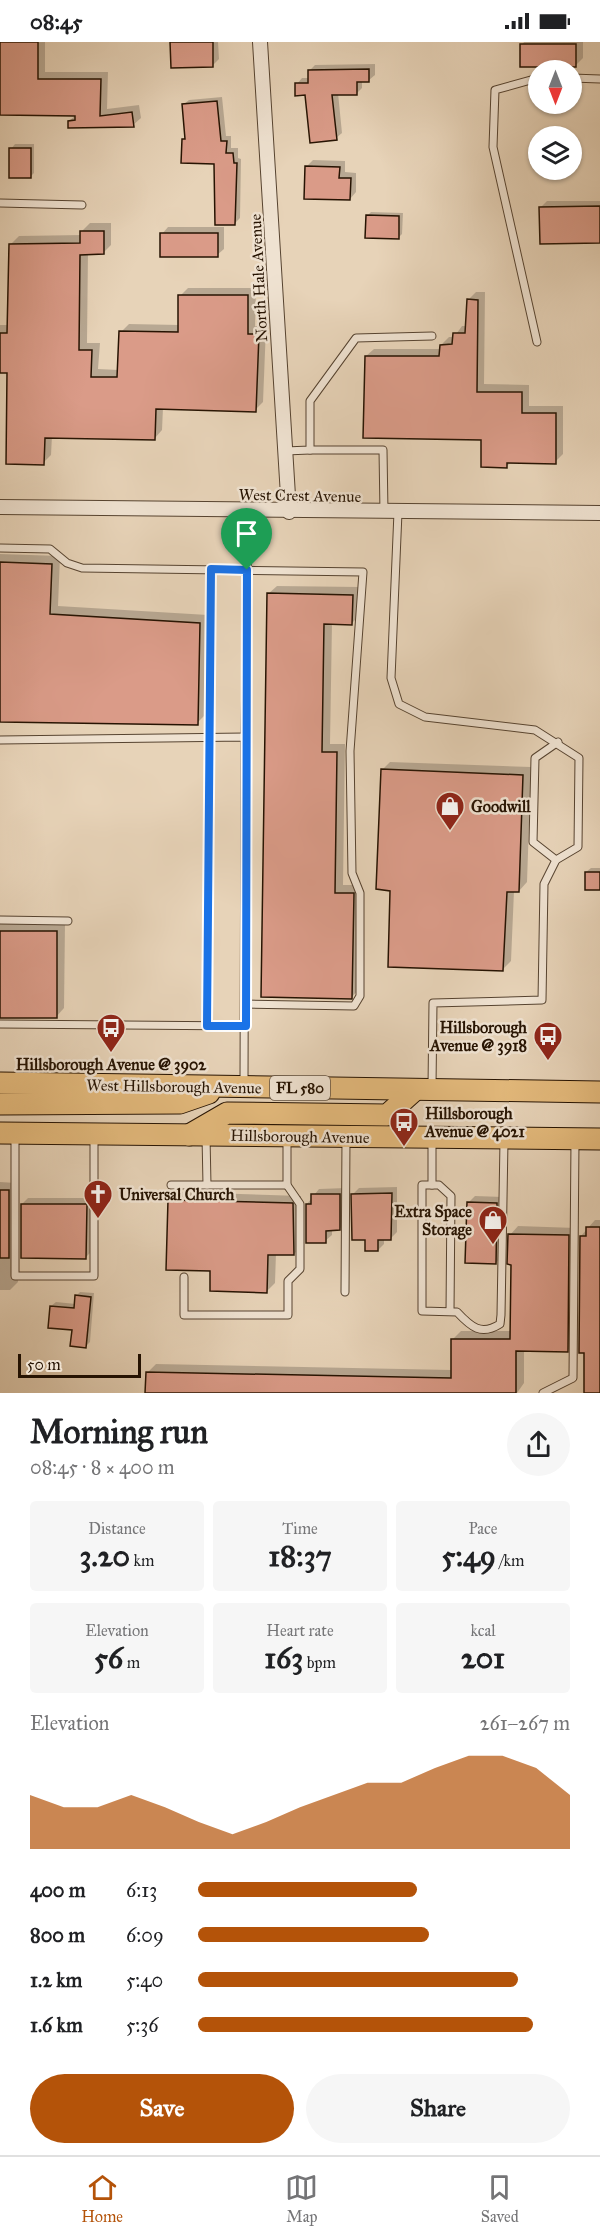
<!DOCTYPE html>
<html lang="en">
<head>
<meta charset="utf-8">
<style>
	:root { --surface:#fff; --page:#f6f6f6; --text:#202124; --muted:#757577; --line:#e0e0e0; --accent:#b45309 }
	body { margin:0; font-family:"IM FELL Great Primer",serif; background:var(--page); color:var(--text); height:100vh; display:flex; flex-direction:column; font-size:22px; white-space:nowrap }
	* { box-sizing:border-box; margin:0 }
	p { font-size:20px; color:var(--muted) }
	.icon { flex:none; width:33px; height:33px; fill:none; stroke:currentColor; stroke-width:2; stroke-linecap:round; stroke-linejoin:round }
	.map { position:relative; height:1351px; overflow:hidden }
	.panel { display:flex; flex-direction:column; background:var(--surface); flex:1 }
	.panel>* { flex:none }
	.needle { width:39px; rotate:180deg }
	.tools { position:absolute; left:528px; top:18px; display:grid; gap:12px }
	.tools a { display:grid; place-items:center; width:54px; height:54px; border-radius:50%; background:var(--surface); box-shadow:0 2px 4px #0004; font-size:30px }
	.scale { position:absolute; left:18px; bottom:15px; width:123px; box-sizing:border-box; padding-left:6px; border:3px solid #261302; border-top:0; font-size:16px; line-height:21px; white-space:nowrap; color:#261302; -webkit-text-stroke:4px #efe2d1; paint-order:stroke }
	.pin { position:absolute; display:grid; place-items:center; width:51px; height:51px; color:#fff; margin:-62px -26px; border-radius:50% 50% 50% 0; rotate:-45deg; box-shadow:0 0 6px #0007 }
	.pin .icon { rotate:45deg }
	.round { display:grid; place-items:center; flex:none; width:63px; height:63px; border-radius:32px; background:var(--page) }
	.headline { display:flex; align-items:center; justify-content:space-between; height:102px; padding:0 30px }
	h1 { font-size:33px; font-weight:800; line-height:45px }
	.figures { display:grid; grid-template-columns:repeat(3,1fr); gap:9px; height:102px; padding:6px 30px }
	.figures div { display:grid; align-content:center; border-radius:6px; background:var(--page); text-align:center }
	.figures b { font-size:30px; font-weight:800 }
	.figures small { font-size:16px; font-weight:400 }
	.figures p { font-size:16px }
	.chart { height:168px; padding:12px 30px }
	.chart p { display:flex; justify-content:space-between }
	.chart svg { width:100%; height:108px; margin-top:6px; fill:var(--accent); opacity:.7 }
	.primary-button { display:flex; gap:12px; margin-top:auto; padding:12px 30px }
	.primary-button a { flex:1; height:69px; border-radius:36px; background:var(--accent); color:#fff; font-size:24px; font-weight:800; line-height:69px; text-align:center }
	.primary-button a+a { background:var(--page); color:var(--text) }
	ul { padding:0 30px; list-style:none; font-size:20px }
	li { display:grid; grid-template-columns:96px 72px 1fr; align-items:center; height:45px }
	li i { height:15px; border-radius:8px; background:var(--accent) }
	.status { display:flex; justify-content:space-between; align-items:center; height:42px; padding:0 30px; background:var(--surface); direction:ltr }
	.status svg { height:16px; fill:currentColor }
	.dock { display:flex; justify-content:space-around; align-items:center; height:84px; border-top:2px solid var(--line); background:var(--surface); font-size:16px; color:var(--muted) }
	.dock a { display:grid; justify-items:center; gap:3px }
	.dock .on { color:var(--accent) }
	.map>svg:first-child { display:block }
	.shadow { fill:#0003 }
	.building { fill:#da9b88; stroke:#261302; stroke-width:1.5 }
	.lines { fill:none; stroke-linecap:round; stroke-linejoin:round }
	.service-casing { stroke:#564330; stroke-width:9 }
	.minor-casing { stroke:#564330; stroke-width:16 }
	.primary-casing { stroke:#261302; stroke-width:23 }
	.service { stroke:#efe2d1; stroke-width:7 }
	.minor { stroke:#efe2d1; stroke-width:14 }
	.primary { stroke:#e4ba7c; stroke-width:21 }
	.route-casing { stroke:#fff; stroke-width:12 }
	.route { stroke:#1a73e8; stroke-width:8 }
	.labels { text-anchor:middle; stroke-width:5; stroke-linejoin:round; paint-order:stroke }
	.shield { fill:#efe2d1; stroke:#625140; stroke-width:1.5 }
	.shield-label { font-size:15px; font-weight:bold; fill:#261302 }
	.street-label { font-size:16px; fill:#261302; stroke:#efe2d1 }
	.poi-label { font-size:16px; font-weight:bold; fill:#261302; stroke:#efe2d1; text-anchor:start }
</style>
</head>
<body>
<div class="status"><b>08:45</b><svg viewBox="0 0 49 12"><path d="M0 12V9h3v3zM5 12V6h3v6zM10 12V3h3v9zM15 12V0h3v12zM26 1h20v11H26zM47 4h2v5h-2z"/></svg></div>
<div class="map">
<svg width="600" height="1351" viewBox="0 0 600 1351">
	<rect width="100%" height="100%" fill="#e7d3b8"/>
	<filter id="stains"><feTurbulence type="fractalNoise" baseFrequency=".00333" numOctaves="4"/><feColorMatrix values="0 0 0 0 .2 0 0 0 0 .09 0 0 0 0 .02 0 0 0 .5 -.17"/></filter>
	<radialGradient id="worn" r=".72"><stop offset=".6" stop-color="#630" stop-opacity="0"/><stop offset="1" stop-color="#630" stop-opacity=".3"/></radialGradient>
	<g class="shadow">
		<polygon points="1,0 45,0 45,30 108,30 107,67 139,63 141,76 133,83 69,79 76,73 0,72"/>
		<polygon points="172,0 218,0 219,17 212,24"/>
		<polygon points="524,0 583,0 583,16 575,24 522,3"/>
		<polygon points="375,22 375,33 369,38 362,39 362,46 357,51 338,51 342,91 336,96 297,42 302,36 309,36 309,29 315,23"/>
		<polygon points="222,55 226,94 231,94 231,106 238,106 238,116 241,117 240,176 235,181 216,121 183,98 186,95 183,63 189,58"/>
		<polygon points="15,102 34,102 34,131 30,135 11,107"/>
		<polygon points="313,118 345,119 345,130 356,131 356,150 350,157 307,124"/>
		<polygon points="547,159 600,159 600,200 541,165"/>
		<polygon points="371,170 403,171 402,192 398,196 367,174"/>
		<polygon points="90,181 111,181 111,203 103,211 88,211 87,301 100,301 98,327 119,328 121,290 129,282 180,283 180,254 188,246 256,246 255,284 266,285 263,360 255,368 163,366 162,388 155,396 52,394 51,413 43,421 9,330 0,329 0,283 9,283 11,202 19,194 82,193 82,189"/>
		<polygon points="168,185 224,185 224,207 217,213 162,192"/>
		<polygon points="476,250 485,250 484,342 529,343 529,364 563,364 563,412 555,420 511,420 507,424 482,396 366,314 374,307 441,307 441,303 449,295 454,295 462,284 467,284 468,258"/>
		<polygon points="0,512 60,514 58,564 208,573 205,673 197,681 0,679"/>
		<polygon points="277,544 360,545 360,573 352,581 332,581 330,702 345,702 343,843 362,843 359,947 351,956 268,552"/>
		<polygon points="390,720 531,725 527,840 519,849 514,849 511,919 503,927 392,847 382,728"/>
		<polygon points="591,826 600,826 600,847 586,830"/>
		<polygon points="0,882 65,882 64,966 56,975 0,975"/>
		<polygon points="0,1140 16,1141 18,1240 10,1248 0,1248"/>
		<polygon points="397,1145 397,1190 391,1196 384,1196 384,1202 378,1208 367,1196 353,1152 359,1146"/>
		<polygon points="346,1146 346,1181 339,1187 332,1187 332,1193 325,1199 307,1162 319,1147"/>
		<polygon points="178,1150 301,1154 302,1204 294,1212 276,1211 275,1241 267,1249 212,1227 170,1158"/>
		<polygon points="475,1154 503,1155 502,1214 496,1221 469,1160"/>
		<polygon points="28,1156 92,1156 92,1209 86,1215 22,1162"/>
		<polygon points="595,1178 600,1178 600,1351 585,1351 581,1194"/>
		<polygon points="518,1184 576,1186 575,1300 567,1309 524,1308 524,1341 517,1351 207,1351 207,1348 178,1348 178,1351 147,1351 147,1331 156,1322 452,1328 453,1297 461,1289 511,1289 512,1221 510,1193"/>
		<polygon points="80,1250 94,1251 90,1300 86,1304 73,1286 51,1264 56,1260 76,1262 76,1254"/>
	</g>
	<g class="building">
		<polygon points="0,0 38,0 38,37 101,37 100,74 132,70 134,85 68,86 68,79 75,78 75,74 0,73"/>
		<polygon points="170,0 213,0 213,25 171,26"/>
		<rect x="520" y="2" width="56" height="23"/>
		<polygon points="369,27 369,40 357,40 357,53 332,53 337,98 310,101 305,53 295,54 295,41 308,41 308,28"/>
		<polygon points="217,59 221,99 227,99 226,111 233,111 234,121 237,121 235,183 215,183 214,122 181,121 182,97 185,97 182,62"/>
		<rect x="9" y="106" width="22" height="30"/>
		<polygon points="305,124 340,125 339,136 351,136 350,158 304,157"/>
		<polygon points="600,164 600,201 540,202 539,165"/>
		<polygon points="366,173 399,174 399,197 365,196"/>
		<polygon points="80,189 104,189 104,212 80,213 79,308 92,308 91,335 117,335 119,289 178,290 178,253 248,253 248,292 259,292 256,370 156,367 155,398 45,396 44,423 6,422 7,331 0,331 0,291 7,291 9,202 80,201"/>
		<rect x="160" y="191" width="58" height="24"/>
		<polygon points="467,257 478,258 477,350 522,350 522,371 556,371 556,422 507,421 507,426 481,425 481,398 363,396 365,314 439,314 440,303 452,302 453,291 465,291"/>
		<polygon points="0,520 52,522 50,572 200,581 198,683 0,680"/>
		<polygon points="267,551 353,553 352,583 324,582 322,710 337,710 335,851 354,851 352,957 261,955"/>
		<polygon points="381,727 523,733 519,850 507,850 503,929 388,925 390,849 376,847"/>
		<rect x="585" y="830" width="15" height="18"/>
		<rect x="0" y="889" width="57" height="87"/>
		<rect x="0" y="1148" width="9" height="68"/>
		<polygon points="392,1151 391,1198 378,1198 378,1209 365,1209 365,1198 352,1198 351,1152"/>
		<polygon points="311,1152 340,1152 340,1188 326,1189 326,1201 306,1201 306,1162 311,1162"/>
		<polygon points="168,1158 293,1161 294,1213 268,1213 267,1251 210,1249 210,1229 166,1228"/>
		<polygon points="467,1160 497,1161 496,1222 465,1221"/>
		<polygon points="21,1162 87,1162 86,1217 21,1216"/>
		<polygon points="586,1185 600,1185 600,1351 584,1351 584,1311 579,1311 580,1194 586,1194"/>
		<polygon points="508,1192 569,1193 568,1310 516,1309 516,1351 145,1351 146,1330 451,1336 451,1297 510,1297 511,1223 507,1222"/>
		<polygon points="75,1253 91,1255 86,1306 70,1304 72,1288 48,1286 50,1264 74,1266"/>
	</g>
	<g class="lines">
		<g class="service-casing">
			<g id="service">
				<polyline points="572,36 600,37"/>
				<polyline points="0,161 82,163"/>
				<polyline points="537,300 493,105 495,48 538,36"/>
				<polyline points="310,408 383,408 384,470"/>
				<polyline points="285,409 310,408 310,359 356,296 432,294"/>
				<polyline points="398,470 391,636 399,662 425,675 535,688 579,716 578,805 556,818 544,842 542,958 433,961 432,1045"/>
				<polyline points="0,506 50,507 67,521 82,526 363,530 350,709 352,831 360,851 360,954 354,964 246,962"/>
				<polyline points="245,695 248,469"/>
				<polyline points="0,698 245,695 244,1043"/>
				<polyline points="556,818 533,800 535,716 558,700"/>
				<polyline points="0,878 68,879"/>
				<polyline points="0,982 246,984"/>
				<polyline points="207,984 211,527"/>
				<polyline points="206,1094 207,1143"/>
				<polyline points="15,1095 15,1234 94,1234 94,1094"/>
				<polyline points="171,1143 287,1143"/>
				<polyline points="432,1143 432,1097"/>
				<polyline points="184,1235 184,1273 288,1273 288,1239 300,1227 300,1162 287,1143 287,1097"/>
				<polyline points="345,1250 346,1097"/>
				<path d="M450,1270L451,1154L439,1143H422V1269L457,1270C471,1285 481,1294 500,1282L501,1273L504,1099"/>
				<polyline points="543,1351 573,1336 575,1099"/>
			</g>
		</g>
		<g class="minor-casing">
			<g id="minor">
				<polyline points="260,0 289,470"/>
				<polyline points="0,465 600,471"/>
			</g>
		</g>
		<g class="primary-casing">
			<g id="primary">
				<polyline points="0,1041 600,1050"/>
				<polyline points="0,1062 180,1061 209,1051"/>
				<polyline points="0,1091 600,1097"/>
				<polyline points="189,1093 227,1071 387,1073 415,1048"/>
			</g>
		</g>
		<use href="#service" class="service"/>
		<use href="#minor" class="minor"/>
		<use href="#primary" class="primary"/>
	</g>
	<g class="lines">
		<g class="route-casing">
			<polygon id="route" points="211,527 247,528 246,984 207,984"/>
		</g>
		<use href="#route" class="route"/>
	</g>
	<defs>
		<g id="shop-pin" transform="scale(1.5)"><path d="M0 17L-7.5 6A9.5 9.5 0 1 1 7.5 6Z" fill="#8f2418" stroke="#efe2d1"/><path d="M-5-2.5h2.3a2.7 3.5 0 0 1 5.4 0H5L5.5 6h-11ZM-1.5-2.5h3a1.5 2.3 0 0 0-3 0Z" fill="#fff"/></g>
		<g id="bus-pin" transform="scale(1.5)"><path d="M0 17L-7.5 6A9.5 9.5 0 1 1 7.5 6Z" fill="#8f2418" stroke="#efe2d1"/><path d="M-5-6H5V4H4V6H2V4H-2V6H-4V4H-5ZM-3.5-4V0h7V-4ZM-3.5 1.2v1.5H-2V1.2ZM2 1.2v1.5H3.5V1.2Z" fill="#fff"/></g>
		<g id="church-pin" transform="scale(1.5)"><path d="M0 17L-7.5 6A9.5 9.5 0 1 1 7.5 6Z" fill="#8f2418" stroke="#efe2d1"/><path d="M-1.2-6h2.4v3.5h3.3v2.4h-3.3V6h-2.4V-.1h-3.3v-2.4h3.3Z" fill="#fff"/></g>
	</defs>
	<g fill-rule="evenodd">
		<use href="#shop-pin" x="450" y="764"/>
		<use href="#bus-pin" x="111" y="986"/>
		<use href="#bus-pin" x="548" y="994"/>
		<use href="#bus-pin" x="404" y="1080"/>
		<use href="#church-pin" x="98" y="1152"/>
		<use href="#shop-pin" x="493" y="1178"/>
	</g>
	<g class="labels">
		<rect class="shield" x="270" y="1034" width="60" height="24" rx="4.5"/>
		<g class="shield-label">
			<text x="300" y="1051">FL 580</text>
		</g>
		<g class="street-label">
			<text transform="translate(258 236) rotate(-93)" y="6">North Hale Avenue</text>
			<text transform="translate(300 453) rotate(1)" y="6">West Crest Avenue</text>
			<text transform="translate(174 1044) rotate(1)" y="6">West Hillsborough Avenue</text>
			<text transform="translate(300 1094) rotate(1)" y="6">Hillsborough Avenue</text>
		</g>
		<g class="poi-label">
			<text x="471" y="770">Goodwill</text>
			<text x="527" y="991" text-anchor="end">Hillsborough<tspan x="527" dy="18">Avenue @ 3918</tspan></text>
			<text x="111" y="1028" text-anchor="middle">Hillsborough Avenue @ 3902</text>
			<text x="425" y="1077">Hillsborough<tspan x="425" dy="18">Avenue @ 4021</tspan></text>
			<text x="119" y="1158">Universal Church</text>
			<text x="472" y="1175" text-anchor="end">Extra Space<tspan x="472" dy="18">Storage</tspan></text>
		</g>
	</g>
	<rect width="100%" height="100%" filter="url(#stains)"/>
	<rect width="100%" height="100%" fill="url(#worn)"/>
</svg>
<div class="tools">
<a><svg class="needle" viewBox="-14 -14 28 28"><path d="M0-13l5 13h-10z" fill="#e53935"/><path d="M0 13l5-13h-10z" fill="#757577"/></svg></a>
<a><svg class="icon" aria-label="layers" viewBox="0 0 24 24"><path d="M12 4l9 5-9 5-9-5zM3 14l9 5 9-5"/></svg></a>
</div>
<div class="scale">50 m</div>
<div class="pin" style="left:247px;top:528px;background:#1e9e55"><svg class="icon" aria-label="arrive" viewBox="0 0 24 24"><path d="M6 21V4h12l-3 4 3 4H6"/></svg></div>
</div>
<section class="panel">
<div class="headline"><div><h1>Morning run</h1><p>08:45 · 8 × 400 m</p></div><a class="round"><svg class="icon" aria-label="share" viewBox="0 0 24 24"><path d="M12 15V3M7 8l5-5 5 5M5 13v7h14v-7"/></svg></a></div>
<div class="figures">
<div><p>Distance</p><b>3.20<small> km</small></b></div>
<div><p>Time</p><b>18:37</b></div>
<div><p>Pace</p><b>5:49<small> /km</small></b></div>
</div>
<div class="figures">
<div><p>Elevation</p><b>56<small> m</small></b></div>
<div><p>Heart rate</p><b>163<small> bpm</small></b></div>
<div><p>kcal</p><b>201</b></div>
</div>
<div class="chart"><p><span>Elevation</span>261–267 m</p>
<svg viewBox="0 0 160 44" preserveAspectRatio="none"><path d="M0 44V22L10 27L20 27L30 22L40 27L50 33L60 38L70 33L80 27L90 22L100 17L110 17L120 11L130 6L140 6L150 11L160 22V44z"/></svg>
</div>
<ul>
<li><b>400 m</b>6:13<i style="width:59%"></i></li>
<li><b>800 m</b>6:09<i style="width:62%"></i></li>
<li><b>1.2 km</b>5:40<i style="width:86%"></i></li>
<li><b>1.6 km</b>5:36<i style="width:90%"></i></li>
</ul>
<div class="primary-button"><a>Save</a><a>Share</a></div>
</section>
<nav class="dock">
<a class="on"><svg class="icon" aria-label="home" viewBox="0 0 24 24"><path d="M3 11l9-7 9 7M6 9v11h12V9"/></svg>Home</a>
<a><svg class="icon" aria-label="map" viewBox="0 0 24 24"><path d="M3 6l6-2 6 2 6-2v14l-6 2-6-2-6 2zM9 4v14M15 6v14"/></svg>Map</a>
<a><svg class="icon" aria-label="saved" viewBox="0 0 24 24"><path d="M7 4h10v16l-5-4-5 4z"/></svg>Saved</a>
</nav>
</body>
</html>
